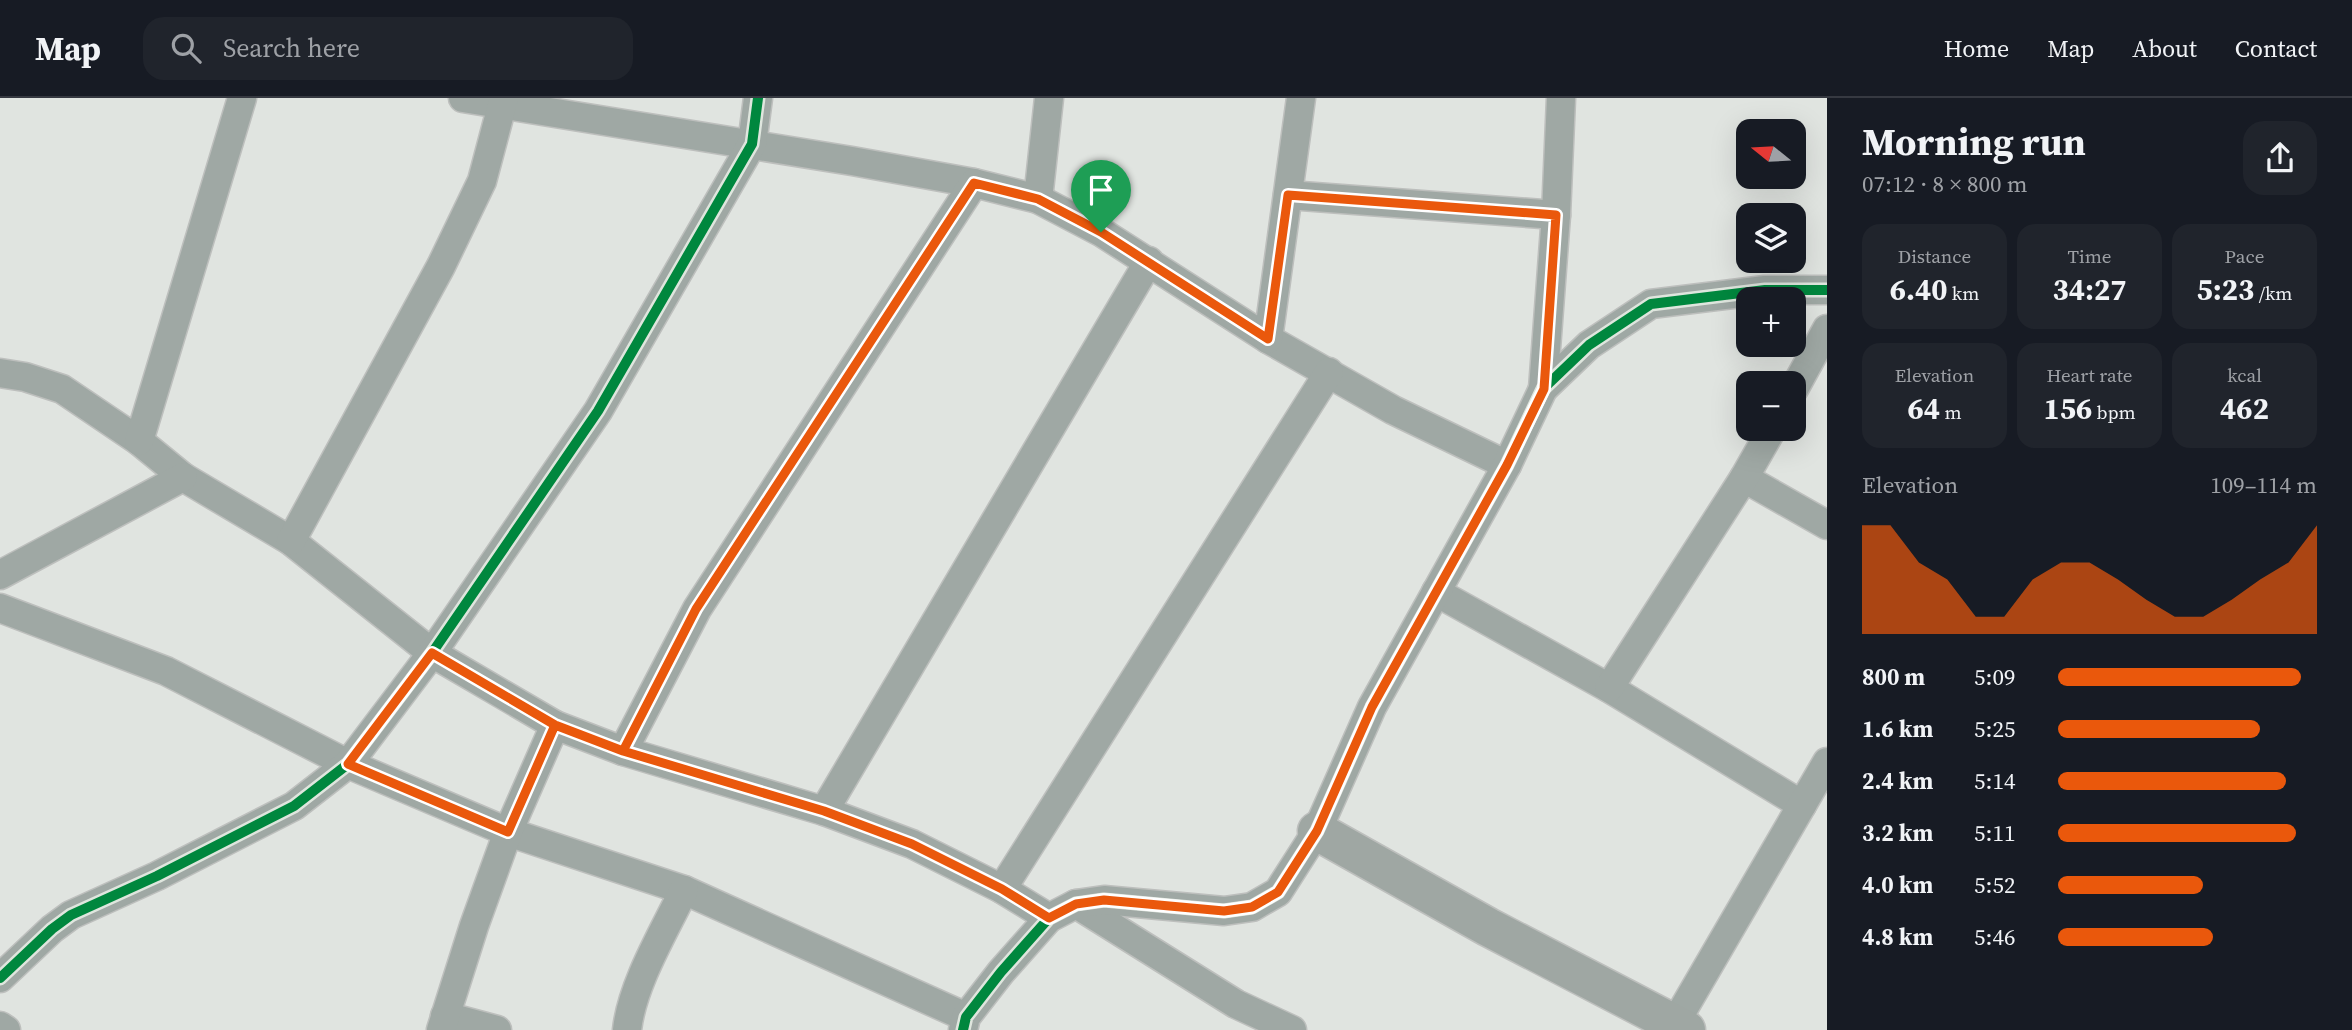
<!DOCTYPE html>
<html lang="en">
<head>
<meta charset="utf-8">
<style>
	:root { --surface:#171b24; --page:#20242c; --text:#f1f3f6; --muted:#9ea1a6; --line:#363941; --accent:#ea580c }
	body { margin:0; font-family:"Source Serif 4",serif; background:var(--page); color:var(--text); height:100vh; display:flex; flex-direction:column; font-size:26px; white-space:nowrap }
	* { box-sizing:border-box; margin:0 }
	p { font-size:23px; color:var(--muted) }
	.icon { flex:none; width:38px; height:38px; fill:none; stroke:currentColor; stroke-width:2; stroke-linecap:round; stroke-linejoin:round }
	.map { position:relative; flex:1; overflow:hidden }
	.drawer { display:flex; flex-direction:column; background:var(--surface); width:525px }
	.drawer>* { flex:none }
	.needle { width:46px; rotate:288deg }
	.buttons { position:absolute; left:1736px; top:21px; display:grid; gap:14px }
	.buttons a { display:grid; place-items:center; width:70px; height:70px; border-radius:14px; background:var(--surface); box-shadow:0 7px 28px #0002; font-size:35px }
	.pin { position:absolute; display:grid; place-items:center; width:60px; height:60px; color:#fff; margin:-72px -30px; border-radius:50% 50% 50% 0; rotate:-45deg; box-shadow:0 0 7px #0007 }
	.pin .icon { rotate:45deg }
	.round { display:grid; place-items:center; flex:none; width:74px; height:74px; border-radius:21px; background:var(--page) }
	.head { display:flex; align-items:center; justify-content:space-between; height:119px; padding:0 35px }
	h1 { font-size:38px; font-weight:700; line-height:52px }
	.metrics { display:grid; grid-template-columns:repeat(3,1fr); gap:10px; height:119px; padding:7px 35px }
	.metrics div { display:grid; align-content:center; border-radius:18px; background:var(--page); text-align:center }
	.metrics b { font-size:30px; font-weight:700 }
	.metrics small { font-size:19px; font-weight:400 }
	.metrics p { font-size:19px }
	.chart { height:196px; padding:14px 35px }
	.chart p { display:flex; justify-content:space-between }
	.chart svg { width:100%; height:126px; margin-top:7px; fill:var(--accent); opacity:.7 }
	ul { padding:0 35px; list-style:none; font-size:23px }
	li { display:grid; grid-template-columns:112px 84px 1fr; align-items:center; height:52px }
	li i { height:18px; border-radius:9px; background:var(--accent) }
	header { display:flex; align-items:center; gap:42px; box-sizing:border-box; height:98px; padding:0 35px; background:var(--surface); border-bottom:2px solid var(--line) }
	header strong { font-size:33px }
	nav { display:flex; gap:38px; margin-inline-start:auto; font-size:24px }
	.search { width:490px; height:63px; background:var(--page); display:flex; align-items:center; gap:18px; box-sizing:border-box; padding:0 24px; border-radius:21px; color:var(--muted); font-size:26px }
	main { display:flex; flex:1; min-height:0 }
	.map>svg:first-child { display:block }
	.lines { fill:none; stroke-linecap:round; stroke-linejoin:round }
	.street-casing { stroke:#bdbfbd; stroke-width:31 }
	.secondary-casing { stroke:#bdbfbd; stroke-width:41 }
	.street { stroke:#9fa8a4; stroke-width:28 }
	.secondary { stroke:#9fa7a3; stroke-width:38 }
	.cycleway-casing { stroke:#dfe6de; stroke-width:15 }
	.cycleway { stroke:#00873e; stroke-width:10 }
	.route-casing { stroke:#fff; stroke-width:14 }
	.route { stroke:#ea580c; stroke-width:9 }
</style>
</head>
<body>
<header>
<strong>Map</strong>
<div class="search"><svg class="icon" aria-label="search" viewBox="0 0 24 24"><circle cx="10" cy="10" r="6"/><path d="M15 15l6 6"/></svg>Search here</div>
<nav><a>Home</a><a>Map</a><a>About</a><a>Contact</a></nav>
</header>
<main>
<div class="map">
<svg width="1827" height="932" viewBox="0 0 1827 932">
	<rect width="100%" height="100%" fill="#e0e4e0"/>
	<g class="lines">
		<g class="street-casing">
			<g id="street">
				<polyline points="463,0 852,63 974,85 1038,101 1101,134 1268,241 1393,312 1507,367"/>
				<polyline points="1288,97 1556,117"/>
				<polyline points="1038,101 1049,0"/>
				<polyline points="1268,241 1301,0"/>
				<polyline points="0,275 25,279 62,291 139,343 183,379 291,443 432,555 555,627 623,653 824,713 912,746 1002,791 1049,820"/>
				<polyline points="1543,291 1556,117 1561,0"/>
				<polyline points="1794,291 1827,231"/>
				<polyline points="139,343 242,0"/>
				<polyline points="1744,380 1827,427"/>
				<polyline points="291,443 441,168 482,83 504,0"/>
				<polyline points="0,477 183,379"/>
				<polyline points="1436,494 1609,590 1802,707"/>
				<polyline points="0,510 166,573 348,666 508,734 684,792 966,919"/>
				<polyline points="1609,590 1744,380 1772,331"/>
				<polyline points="623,653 697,511 974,85"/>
				<polyline points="824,713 1149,163"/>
				<polyline points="1002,791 1329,274"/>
				<polyline points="1076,806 1236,906 1292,932"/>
				<polyline points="0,880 52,831 71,817 157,778 294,708 348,666 432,555 598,313 752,46 758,0"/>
				<polyline points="445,918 497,932"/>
				<polyline points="0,928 6,932"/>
				<polyline points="441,932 474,828 508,734 555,627"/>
				<path d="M627,932C632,886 664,834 684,792"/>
				<polyline points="963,932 966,919 1001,874 1049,820 1076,806 1104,802 1224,813 1252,809 1278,794 1317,733 1372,609 1507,367 1543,291 1589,247 1651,206 1765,192 1827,192"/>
				<polyline points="1671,932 1827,664"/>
			</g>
		</g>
		<g class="secondary-casing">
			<polyline id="secondary" points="1317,733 1488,829 1686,932"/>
		</g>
		<use href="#street" class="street"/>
		<use href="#secondary" class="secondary"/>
		<g class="cycleway-casing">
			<g id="cycleway">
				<polyline points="0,880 52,831 71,817 157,778 294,708 348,666 432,555 598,313 752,46 758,0"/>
				<polyline points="963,932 966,919 1001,874 1049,820 1076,806 1104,802 1224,813 1252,809 1278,794 1317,733 1372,609 1507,367 1543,291 1589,247 1651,206 1765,192 1827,192"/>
			</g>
		</g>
		<use href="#cycleway" class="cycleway"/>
	</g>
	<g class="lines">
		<g class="route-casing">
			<polyline id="route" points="1101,134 1038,101 974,85 696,511 623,653 555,627 432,555 348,666 508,734 555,627 623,653 824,713 912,746 1002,791 1049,820 1076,806 1104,802 1224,813 1252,809 1278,794 1317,733 1372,609 1507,367 1544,291 1556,117 1288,97 1268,241 1101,134"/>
		</g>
		<use href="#route" class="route"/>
	</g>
</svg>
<div class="buttons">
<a><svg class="needle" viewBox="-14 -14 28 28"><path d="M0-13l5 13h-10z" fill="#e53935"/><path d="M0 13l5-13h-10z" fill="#9ea1a6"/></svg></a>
<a><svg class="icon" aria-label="layers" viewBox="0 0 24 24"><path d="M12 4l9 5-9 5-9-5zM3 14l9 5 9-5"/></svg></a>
<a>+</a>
<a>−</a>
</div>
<div class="pin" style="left:1101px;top:134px;background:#1e9e55"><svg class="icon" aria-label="arrive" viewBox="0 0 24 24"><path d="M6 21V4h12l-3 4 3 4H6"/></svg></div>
</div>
<section class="drawer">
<div class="head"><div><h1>Morning run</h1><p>07:12 · 8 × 800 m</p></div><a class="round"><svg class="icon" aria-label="share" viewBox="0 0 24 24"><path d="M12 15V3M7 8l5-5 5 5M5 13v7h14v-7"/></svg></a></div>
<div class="metrics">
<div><p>Distance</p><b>6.40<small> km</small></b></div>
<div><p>Time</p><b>34:27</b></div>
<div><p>Pace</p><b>5:23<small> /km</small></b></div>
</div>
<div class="metrics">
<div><p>Elevation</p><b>64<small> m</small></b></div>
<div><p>Heart rate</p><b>156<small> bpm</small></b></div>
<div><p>kcal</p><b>462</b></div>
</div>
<div class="chart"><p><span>Elevation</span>109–114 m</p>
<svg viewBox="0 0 160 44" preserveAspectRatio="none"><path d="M0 44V6L10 6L20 19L30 25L40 38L50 38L60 25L70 19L80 19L90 25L100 32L110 38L120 38L130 32L140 25L150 19L160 6V44z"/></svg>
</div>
<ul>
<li><b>800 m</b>5:09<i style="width:94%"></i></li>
<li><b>1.6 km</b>5:25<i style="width:78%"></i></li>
<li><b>2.4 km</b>5:14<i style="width:88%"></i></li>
<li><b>3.2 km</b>5:11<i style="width:92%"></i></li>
<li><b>4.0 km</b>5:52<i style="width:56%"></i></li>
<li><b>4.8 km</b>5:46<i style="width:60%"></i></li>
</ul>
</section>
</main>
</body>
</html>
